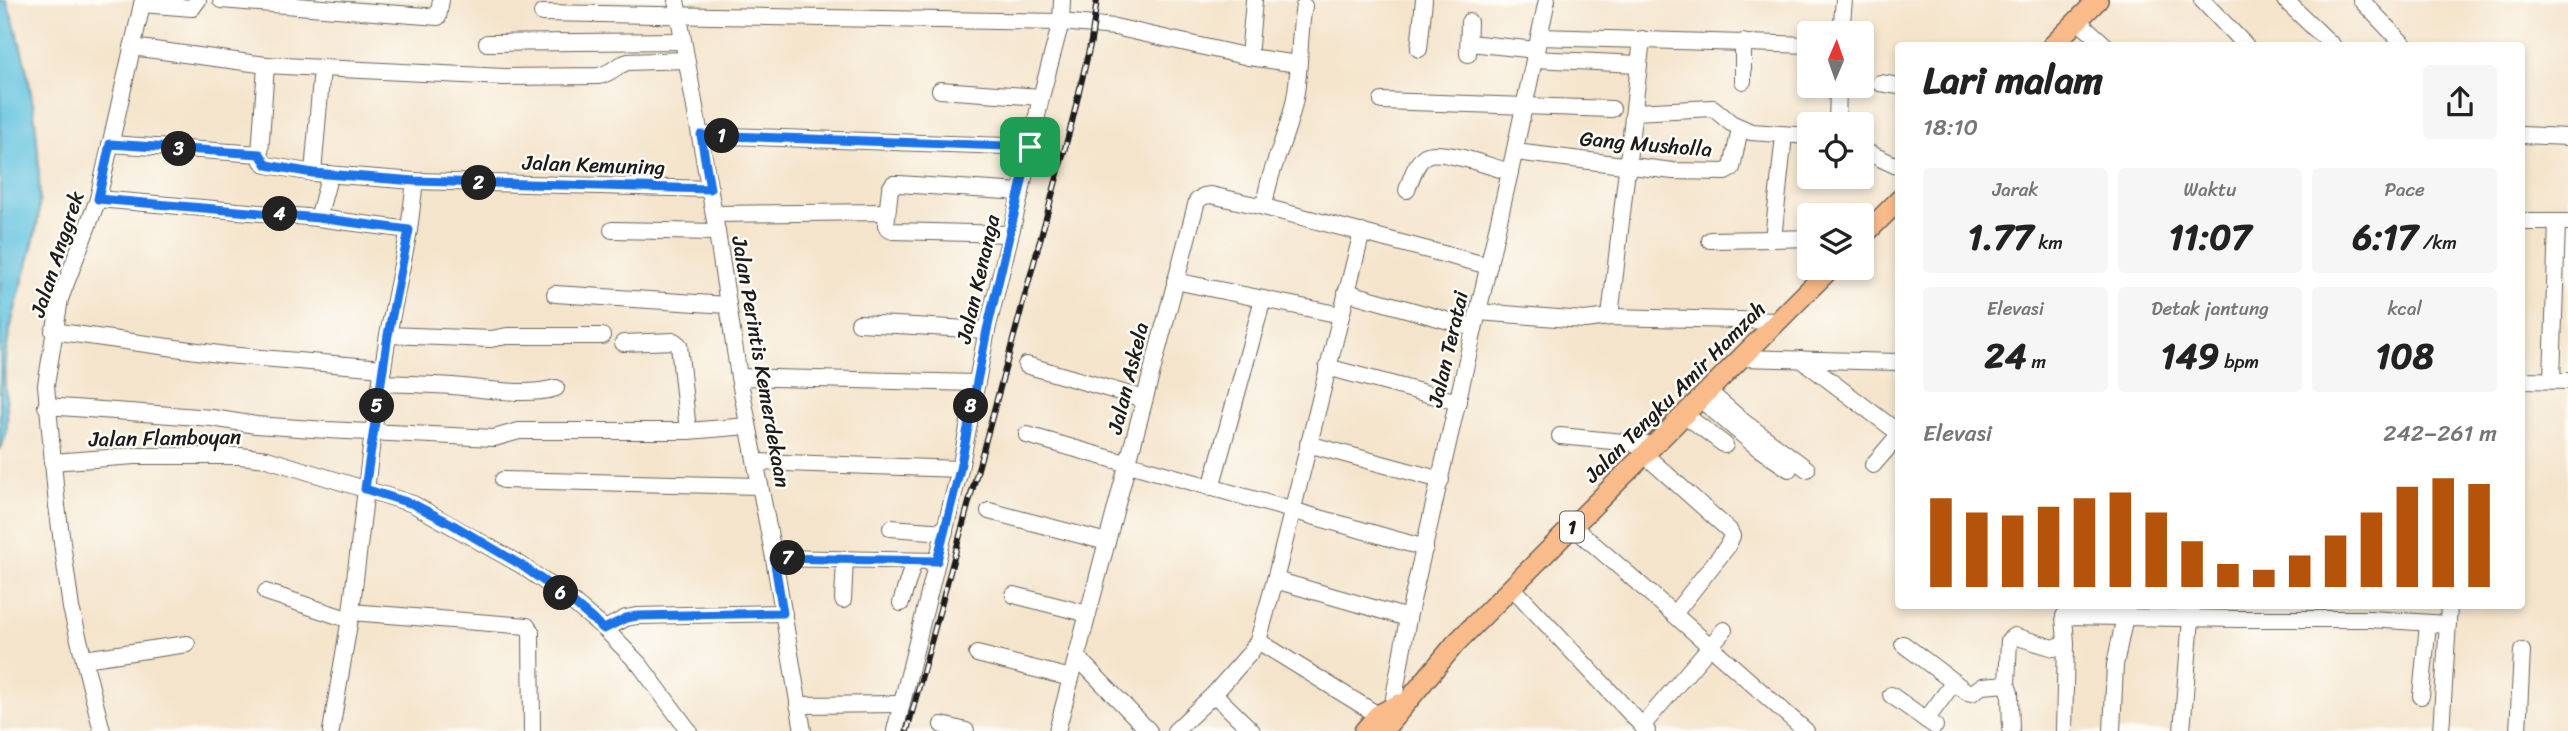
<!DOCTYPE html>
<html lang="id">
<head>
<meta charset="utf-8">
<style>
	:root { --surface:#fff; --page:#f6f6f6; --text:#222; --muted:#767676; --accent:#b45309 }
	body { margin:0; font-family:Sriracha,sans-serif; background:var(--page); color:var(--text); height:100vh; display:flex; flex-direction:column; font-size:26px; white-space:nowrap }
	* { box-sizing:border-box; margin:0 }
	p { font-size:23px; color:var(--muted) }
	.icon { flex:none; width:38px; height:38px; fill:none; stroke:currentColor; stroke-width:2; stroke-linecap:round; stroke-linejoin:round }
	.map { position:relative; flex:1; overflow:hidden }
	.sheet { position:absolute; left:1895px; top:42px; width:630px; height:567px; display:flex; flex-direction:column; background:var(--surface); border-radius:7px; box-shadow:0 4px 10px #0003 }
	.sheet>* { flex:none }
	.needle { width:46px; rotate:2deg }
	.tools { position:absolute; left:1797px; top:21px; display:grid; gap:14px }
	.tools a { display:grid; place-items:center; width:77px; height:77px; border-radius:7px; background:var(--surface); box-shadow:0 4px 10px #0003; font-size:35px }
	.pin { position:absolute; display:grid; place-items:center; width:60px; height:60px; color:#fff; margin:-30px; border-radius:14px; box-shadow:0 4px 10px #0006 }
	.km { position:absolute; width:35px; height:35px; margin:-18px; border-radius:50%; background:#222; color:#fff; font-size:19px; line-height:35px; text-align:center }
	.round { display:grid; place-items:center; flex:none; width:74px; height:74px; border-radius:7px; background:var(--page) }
	.headline { display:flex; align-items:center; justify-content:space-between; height:119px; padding:0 28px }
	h1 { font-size:38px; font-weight:700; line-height:52px }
	.stats { display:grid; grid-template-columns:repeat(3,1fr); gap:10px; height:119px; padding:7px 28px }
	.stats div { display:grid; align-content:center; border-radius:7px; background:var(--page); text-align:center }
	.stats b { font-size:35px; font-weight:700 }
	.stats small { font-size:19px; font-weight:400 }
	.stats p { font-size:19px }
	.chart { height:196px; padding:14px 28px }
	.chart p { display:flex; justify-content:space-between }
	.chart svg { width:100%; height:126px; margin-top:7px; stroke:var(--accent); stroke-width:6 }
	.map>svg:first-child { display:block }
	.water { fill:#5fc1de; stroke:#3e6e7d; stroke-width:2 }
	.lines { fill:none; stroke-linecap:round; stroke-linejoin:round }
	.minor-casing { stroke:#686259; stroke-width:18 }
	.major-casing { stroke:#686259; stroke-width:22 }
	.minor { stroke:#fff; stroke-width:16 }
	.major { stroke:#fabb8b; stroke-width:19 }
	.rail-casing { stroke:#1c1c1c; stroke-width:6 }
	.rail { stroke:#fdfcf7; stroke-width:3.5; stroke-dasharray:10; stroke-linecap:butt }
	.route-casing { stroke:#fff; stroke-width:14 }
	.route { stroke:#1a73e8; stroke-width:9 }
	.labels { text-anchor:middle; stroke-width:5; stroke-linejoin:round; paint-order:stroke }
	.shield { fill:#fdfcf7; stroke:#605f5e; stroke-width:2 }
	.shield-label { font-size:19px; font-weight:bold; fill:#1c1c1c }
	.street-label { font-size:21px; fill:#1c1c1c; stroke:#fdfcf7 }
</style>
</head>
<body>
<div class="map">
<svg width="2568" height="731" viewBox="0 0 2568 731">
	<rect width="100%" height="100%" fill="#fdfcf7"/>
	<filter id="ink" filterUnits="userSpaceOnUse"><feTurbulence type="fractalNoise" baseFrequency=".0143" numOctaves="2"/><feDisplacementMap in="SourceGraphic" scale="14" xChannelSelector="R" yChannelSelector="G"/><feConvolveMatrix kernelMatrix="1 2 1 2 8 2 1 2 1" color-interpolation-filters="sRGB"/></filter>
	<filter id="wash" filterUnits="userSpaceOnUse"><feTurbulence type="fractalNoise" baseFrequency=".00686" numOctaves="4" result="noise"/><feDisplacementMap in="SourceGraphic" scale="28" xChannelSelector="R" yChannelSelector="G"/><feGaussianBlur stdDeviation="1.57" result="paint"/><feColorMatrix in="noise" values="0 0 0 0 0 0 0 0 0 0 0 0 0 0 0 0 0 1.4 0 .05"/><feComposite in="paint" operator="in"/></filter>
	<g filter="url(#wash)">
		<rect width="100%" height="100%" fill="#f4e4cb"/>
		<path class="water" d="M0,0H6C27,56 37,113 39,172C39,189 41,208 37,225C28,270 10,315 5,360C1,390 15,421 0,450Z"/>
	</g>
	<g filter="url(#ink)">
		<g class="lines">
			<g class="minor-casing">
				<g id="minor">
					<polyline points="221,0 438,17 441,0"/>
					<polyline points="676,0 717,232 739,377 774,558 803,731"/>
					<polyline points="2202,0 2246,46"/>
					<polyline points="2285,0 2333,46"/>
					<polyline points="2361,0 2405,46"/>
					<polyline points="142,4 192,8 198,0"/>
					<polyline points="542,13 1061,22 1115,27 1249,57 1298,64"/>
					<polyline points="2077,20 2106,46"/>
					<polyline points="1841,33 1844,0"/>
					<polyline points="1539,37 1810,45"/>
					<polyline points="487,43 683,41"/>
					<polyline points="1469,43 1536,50"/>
					<path d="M132,47L266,65L322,68L504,77L598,76C611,74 616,65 628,62L686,60"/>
					<polyline points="1419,49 1424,0"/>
					<polyline points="1468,54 1469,22"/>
					<polyline points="1249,57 1254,0"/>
					<polyline points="1534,59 1638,64"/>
					<polyline points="266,65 260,154 262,161 267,165 313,173 415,181 710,189"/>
					<polyline points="1743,81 1743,42"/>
					<polyline points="1880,83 1899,86"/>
					<polyline points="940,90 1041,97"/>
					<polyline points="1382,101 1612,109"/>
					<polyline points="1634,112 1713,108 1731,123 1751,132 1810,136"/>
					<polyline points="1837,124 1838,86"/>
					<polyline points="700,135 1030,147"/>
					<polyline points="1784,135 1773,239 1810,238"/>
					<polyline points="2522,135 2568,137"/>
					<polyline points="110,144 260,154"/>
					<polyline points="1862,150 1899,167"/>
					<polyline points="1515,152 1673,171 1725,172 1732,168 1740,128"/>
					<polyline points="313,173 322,68"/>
					<path d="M1407,190C1411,179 1415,164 1425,156C1439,147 1494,168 1510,172"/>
					<polyline points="98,199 318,218 409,230"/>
					<path d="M1264,207C1269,169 1286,140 1294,103C1301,72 1298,38 1304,6"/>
					<polyline points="714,214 887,212"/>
					<polyline points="318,218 330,174"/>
					<polyline points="2522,222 2568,222"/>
					<polyline points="612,230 717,232"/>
					<polyline points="1010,234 893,231 888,229 886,225 890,189 893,184 899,184 1021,192"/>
					<polyline points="1710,240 1773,239"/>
					<polyline points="1175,281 1341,315"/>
					<polyline points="1346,292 1474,328"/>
					<polyline points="555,294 728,305"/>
					<polyline points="1478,312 1584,320 1610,317 1779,321"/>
					<polyline points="1610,317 1642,39"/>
					<polyline points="859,323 987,330"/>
					<polyline points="53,331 226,355 383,368"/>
					<polyline points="388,335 491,339 507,336 602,336"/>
					<polyline points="623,343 674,341 679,345 688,431"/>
					<polyline points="1742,358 1899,362"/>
					<polyline points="1801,359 1899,433"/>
					<polyline points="1026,365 1144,399"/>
					<polyline points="1327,367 1458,402"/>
					<polyline points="739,377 976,383"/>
					<polyline points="2522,380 2568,381"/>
					<polyline points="2552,380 2557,222"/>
					<path d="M381,383C408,384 436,384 463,387C491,390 529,396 556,388"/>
					<polyline points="1708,391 1745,423 1807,469"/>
					<polyline points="1700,399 1758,448 1789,469"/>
					<polyline points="46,406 212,418 256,425 327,430 494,438 519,431 688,431 748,426"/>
					<polyline points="1685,415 1725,445"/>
					<polyline points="1027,435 1425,548"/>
					<polyline points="1560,436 1654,445"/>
					<polyline points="1308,444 1441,480"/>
					<polyline points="1645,455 1729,530 1732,536 1727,547 1674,614"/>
					<polyline points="52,462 135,456 240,456 267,459 413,504 521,565 565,596 605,629 640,665 689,731"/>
					<polyline points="756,462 960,469"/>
					<polyline points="1873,465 1899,435"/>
					<polyline points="503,480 760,486"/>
					<polyline points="1211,488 1263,299"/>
					<polyline points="989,511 1107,542"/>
					<path d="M1573,527C1652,593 1728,663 1806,731"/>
					<polyline points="891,528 945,532"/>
					<polyline points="774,558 937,561"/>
					<polyline points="1275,580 1408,618"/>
					<polyline points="1512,587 1647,731"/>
					<polyline points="266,592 350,620"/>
					<polyline points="1014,595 1088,614"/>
					<polyline points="843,600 845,559"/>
					<polyline points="901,603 914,561"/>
					<polyline points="351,612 527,626 531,632 532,731"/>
					<polyline points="605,629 626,618 637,616 784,613"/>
					<polyline points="1258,641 1378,715"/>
					<polyline points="1903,644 1967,692 1972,693 1982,686 2007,684"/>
					<polyline points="977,654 1071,678"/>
					<polyline points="1077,657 1149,731"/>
					<polyline points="84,659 187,644"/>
					<polyline points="1214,694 1252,731"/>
					<polyline points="1891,695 1935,726"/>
					<polyline points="2421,696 2428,624"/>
					<polyline points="798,705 901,704"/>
					<polyline points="1391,715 1408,618 1510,172 1547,0"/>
					<polyline points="1926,720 1954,682"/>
					<polyline points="942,725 966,731"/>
					<polyline points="1642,726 1724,630"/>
					<polyline points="102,731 71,608 57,506 46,385 60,299 98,199 143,0"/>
					<polyline points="331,731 351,612 373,432 388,335 409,230 415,181"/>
					<polyline points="895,731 960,469 987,330 1021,192 1041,97 1061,22 1062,0"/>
					<polyline points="1057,731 1197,201 1204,196 1211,195 1264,207 1489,266"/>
					<polyline points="1175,731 1214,694 1250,653 1258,641 1275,580 1362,232"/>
					<polyline points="2011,731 2010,693 2007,684 2009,640 2014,636 2054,648 2066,643 2064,616 2240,619 2370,619 2448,624"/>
					<polyline points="2064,731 2066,643"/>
					<polyline points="2112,731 2115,665 2127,606"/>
					<polyline points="2182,731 2192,606"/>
					<polyline points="2441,731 2449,606"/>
					<polyline points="2518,731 2522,651"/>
				</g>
			</g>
			<g class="major-casing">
				<g id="major">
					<polyline points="2052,46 2098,0"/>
					<polyline points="1862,237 1899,200"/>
					<polyline points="1364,731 1378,715 1399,704"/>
					<polyline points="1383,731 1455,644 1831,268"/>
				</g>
			</g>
			<use href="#minor" class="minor"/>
			<use href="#major" class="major"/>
			<g class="rail-casing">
				<polyline id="rail" points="907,731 1072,122 1091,41 1097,0"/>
			</g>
			<use href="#rail" class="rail"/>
		</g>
	</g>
	<g class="lines" filter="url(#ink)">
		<g class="route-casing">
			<polygon id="route" points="701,135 1030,147 987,330 960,469 937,561 774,558 783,613 637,616 626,618 604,629 565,596 521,565 450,523 413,504 365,489 388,335 409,230 318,218 98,199 110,144 260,154 267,165 313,173 415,181 710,189"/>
		</g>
		<use href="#route" class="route"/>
	</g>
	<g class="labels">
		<rect class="shield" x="1560" y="511.5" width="24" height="31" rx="5"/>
		<g class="shield-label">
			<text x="1572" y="534">1</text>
		</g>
		<g class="street-label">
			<text transform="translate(1646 144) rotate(5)" y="7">Gang Musholla</text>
			<text transform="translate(594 165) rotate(2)" y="7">Jalan Kemuning</text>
			<text transform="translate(57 254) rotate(-72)" y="7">Jalan Anggrek</text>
			<text transform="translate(978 279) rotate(-77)" y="7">Jalan Kenanga</text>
			<text transform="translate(1448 349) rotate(-77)" y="7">Jalan Teratai</text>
			<text transform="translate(761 362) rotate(80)" y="7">Jalan Perintis Kemerdekaan</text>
			<text transform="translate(1128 378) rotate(-76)" y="7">Jalan Askela</text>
			<text transform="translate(1675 392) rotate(-45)" y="7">Jalan Tengku Amir Hamzah</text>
			<text transform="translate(165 438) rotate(-1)" y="7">Jalan Flamboyan</text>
		</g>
	</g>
</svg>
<div class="tools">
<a><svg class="needle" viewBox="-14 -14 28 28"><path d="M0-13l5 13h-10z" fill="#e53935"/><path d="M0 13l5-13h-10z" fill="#767676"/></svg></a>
<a><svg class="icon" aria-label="locate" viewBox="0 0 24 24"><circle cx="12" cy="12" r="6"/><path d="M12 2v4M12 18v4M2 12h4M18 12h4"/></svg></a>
<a><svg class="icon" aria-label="layers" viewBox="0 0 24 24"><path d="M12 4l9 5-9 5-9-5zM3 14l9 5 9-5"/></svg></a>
</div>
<div class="pin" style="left:1030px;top:147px;background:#1e9e55"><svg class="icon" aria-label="arrive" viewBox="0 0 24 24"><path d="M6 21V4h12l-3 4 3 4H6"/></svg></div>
<b class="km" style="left:722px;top:136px">1</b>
<b class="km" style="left:479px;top:183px">2</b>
<b class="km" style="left:179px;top:149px">3</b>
<b class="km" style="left:280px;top:214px">4</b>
<b class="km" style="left:377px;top:406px">5</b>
<b class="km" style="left:561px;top:593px">6</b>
<b class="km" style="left:788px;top:558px">7</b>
<b class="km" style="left:971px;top:406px">8</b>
<section class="sheet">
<div class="headline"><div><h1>Lari malam</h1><p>18:10</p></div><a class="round"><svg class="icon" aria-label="share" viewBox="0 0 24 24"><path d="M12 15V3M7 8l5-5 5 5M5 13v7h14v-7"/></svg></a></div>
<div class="stats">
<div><p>Jarak</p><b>1.77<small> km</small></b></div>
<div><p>Waktu</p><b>11:07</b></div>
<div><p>Pace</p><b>6:17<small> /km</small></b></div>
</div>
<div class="stats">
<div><p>Elevasi</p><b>24<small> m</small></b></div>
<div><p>Detak jantung</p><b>149<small> bpm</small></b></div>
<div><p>kcal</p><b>108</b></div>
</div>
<div class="chart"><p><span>Elevasi</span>242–261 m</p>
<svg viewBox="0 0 160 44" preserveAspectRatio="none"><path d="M5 44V13M15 44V18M25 44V19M35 44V16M45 44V13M55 44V11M65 44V18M75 44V28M85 44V36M95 44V38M105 44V33M115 44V26M125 44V18M135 44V9M145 44V6M155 44V8"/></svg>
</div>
</section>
</div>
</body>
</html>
